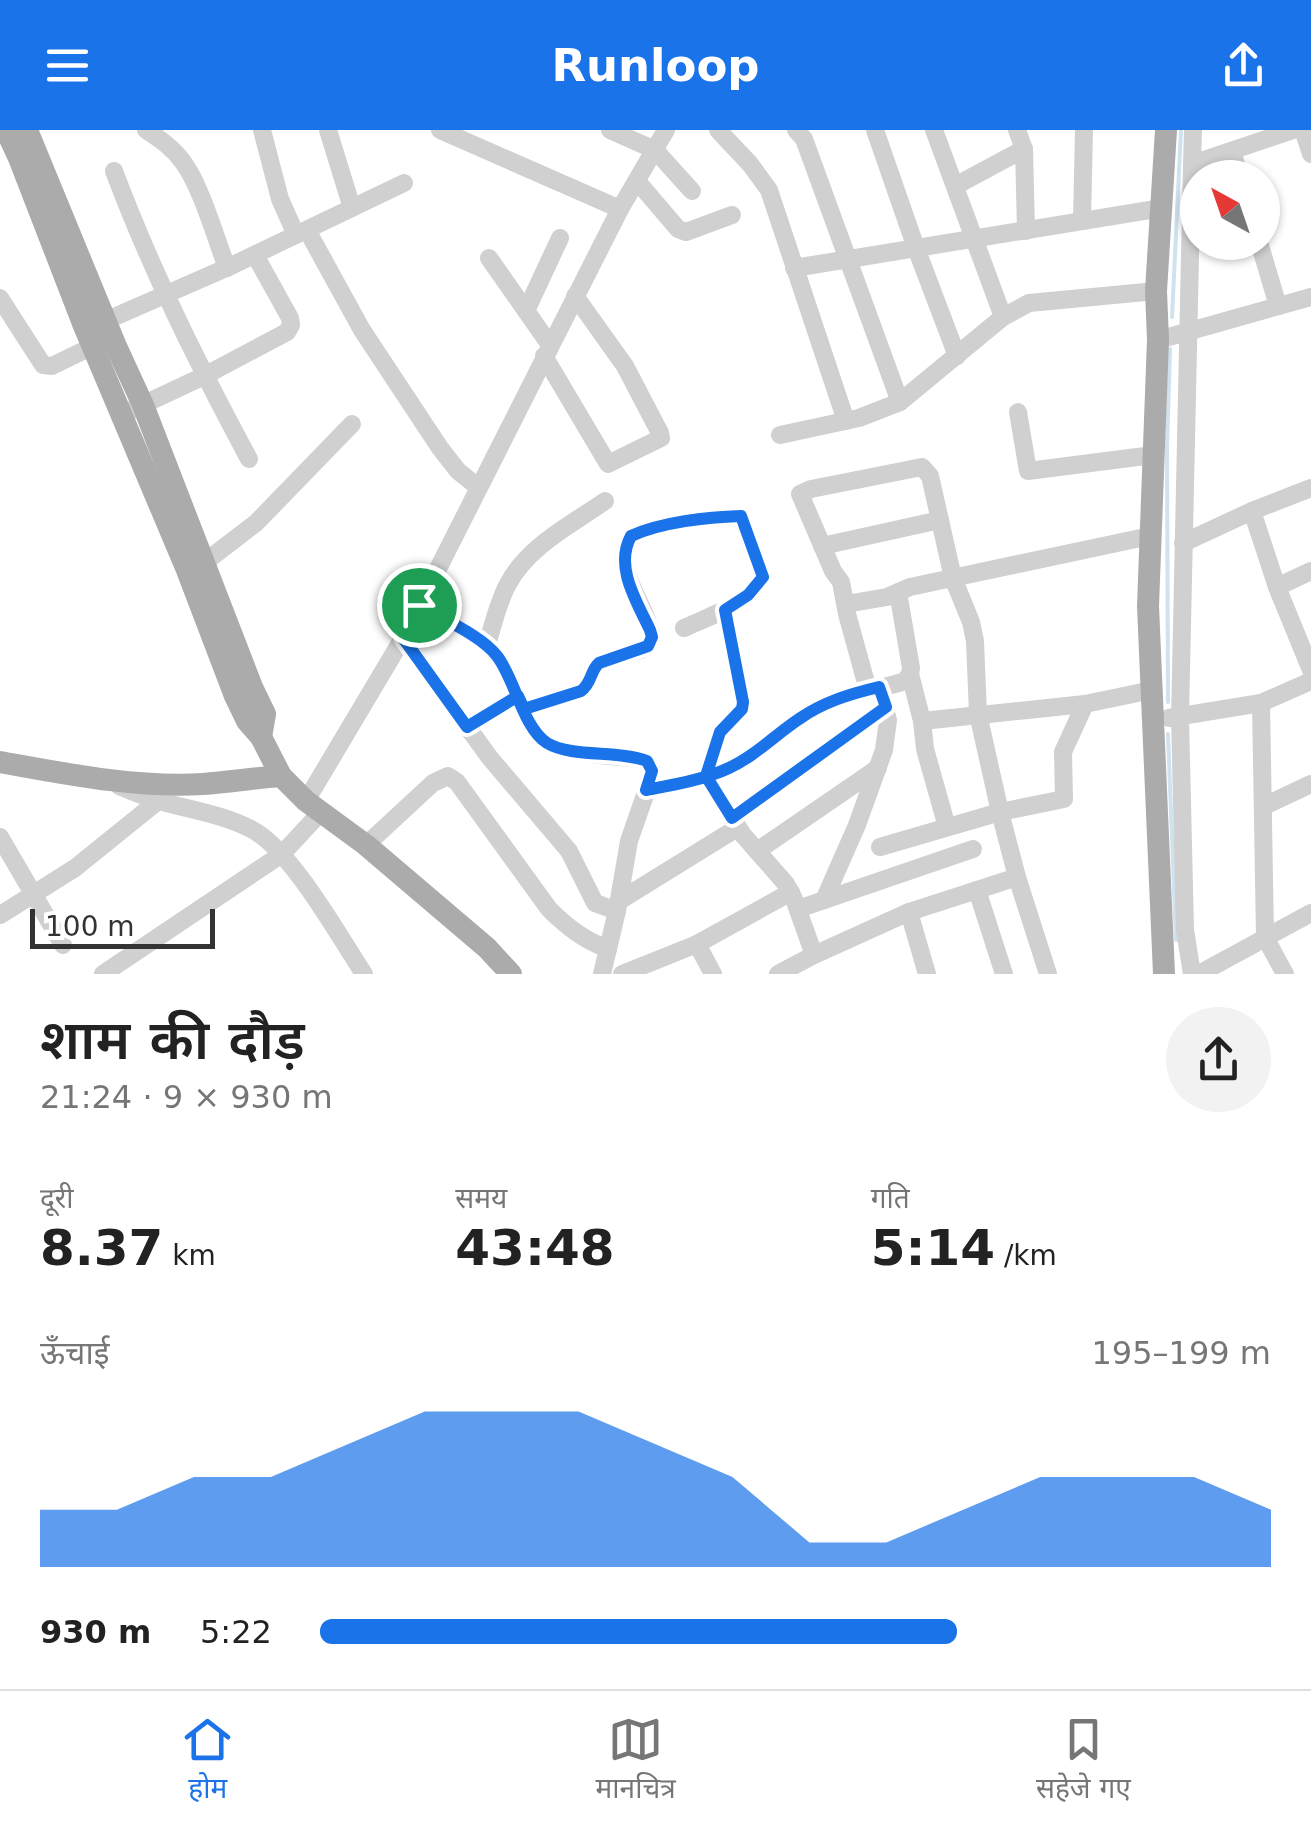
<!DOCTYPE html>
<html lang="hi">
<head>
<meta charset="utf-8">
<style>
	:root { --surface:#fff; --page:#f2f2f2; --text:#222; --muted:#767676; --line:#e0e0e0; --accent:#1a73e8 }
	body { margin:0; font-family:"DejaVu Sans","Noto Sans Devanagari",sans-serif; background:var(--page); color:var(--text); height:100vh; display:flex; flex-direction:column; font-size:38px; white-space:nowrap }
	* { box-sizing:border-box; margin:0 }
	p { font-size:32px; color:var(--muted) }
	.icon { flex:none; width:55px; height:55px; fill:none; stroke:currentColor; stroke-width:2; stroke-linecap:round; stroke-linejoin:round }
	.map { position:relative; height:844px; overflow:hidden }
	.sheet { display:flex; flex-direction:column; background:var(--surface); flex:1 }
	.sheet>* { flex:none }
	.needle { width:65px; rotate:320deg }
	.tools { position:absolute; left:1180px; top:30px; display:grid; gap:20px }
	.tools a { display:grid; place-items:center; width:100px; height:100px; border-radius:50%; background:var(--surface); box-shadow:0 2px 8px #0004; font-size:50px }
	.scale { position:absolute; left:30px; bottom:25px; width:185px; box-sizing:border-box; padding-left:10px; border:5px solid #333; border-top:0; font-size:28px; line-height:35px; white-space:nowrap; color:#333; -webkit-text-stroke:8px #fff; paint-order:stroke }
	.pin { position:absolute; display:grid; place-items:center; width:85px; height:85px; color:#fff; margin:-42px; border:5px solid #fff; border-radius:50%; box-shadow:0 2px 10px #0007 }
	.round { display:grid; place-items:center; flex:none; width:105px; height:105px; border-radius:52px; background:var(--page) }
	.headline { display:flex; align-items:center; justify-content:space-between; height:170px; padding:0 40px }
	h1 { font-size:55px; font-weight:600; line-height:75px }
	.metrics { display:grid; grid-template-columns:repeat(3,1fr); gap:15px; height:170px; padding:10px 40px }
	.metrics div { display:grid; align-content:center }
	.metrics b { font-size:50px; font-weight:600 }
	.metrics small { font-size:28px; font-weight:400 }
	.metrics p { font-size:28px }
	.chart { height:280px; padding:20px 40px }
	.chart p { display:flex; justify-content:space-between }
	.chart svg { width:100%; height:180px; margin-top:10px; fill:var(--accent); opacity:.7 }
	ul { padding:0 40px; list-style:none; font-size:32px }
	li { display:grid; grid-template-columns:160px 120px 1fr; align-items:center; height:75px }
	li i { height:25px; border-radius:12px; background:var(--accent) }
	header { display:flex; justify-content:space-between; align-items:center; height:130px; padding:0 40px; background:var(--accent); color:#fff; font-size:45px; font-weight:600 }
	.menu { display:flex; justify-content:space-around; align-items:center; height:140px; border-top:2px solid var(--line); background:var(--surface); font-size:28px; color:var(--muted) }
	.menu a { display:grid; justify-items:center; gap:5px }
	.menu .active { color:var(--accent) }
	.map>svg:first-child { display:block }
	.lines { fill:none; stroke-linecap:round; stroke-linejoin:round }
	.stream { stroke:#cfe2ee; stroke-width:4 }
	.minor { stroke:#d0d0d0; stroke-width:18 }
	.major { stroke:#ababab; stroke-width:22 }
	.route-casing { stroke:#fff; stroke-width:20 }
	.route { stroke:#1a73e8; stroke-width:12 }
</style>
</head>
<body>
<header><svg class="icon" aria-label="menu" viewBox="0 0 24 24"><path d="M4 6h16M4 12h16M4 18h16"/></svg>Runloop<svg class="icon" aria-label="share" viewBox="0 0 24 24"><path d="M12 15V3M7 8l5-5 5 5M5 13v7h14v-7"/></svg></header>
<div class="map">
<svg width="1311" height="844" viewBox="0 0 1311 844">
	<rect width="100%" height="100%" fill="#fff"/>
	<g class="lines">
		<g class="stream">
			<polyline points="1172,187 1181,0"/>
			<polyline points="1168,572 1167,316 1170,219"/>
			<polyline points="1168,604 1176,810"/>
		</g>
		<g class="minor">
			<path d="M146,0C160,9 173,18 183,32C201,56 216,109 227,138"/>
			<polyline points="262,0 280,69 296,105"/>
			<polyline points="328,0 352,78"/>
			<polyline points="440,0 620,79"/>
			<polyline points="610,0 655,20 692,61"/>
			<polyline points="718,0 750,34 769,60 846,291"/>
			<polyline points="796,0 804,9 900,272"/>
			<polyline points="875,0 916,118 957,226"/>
			<polyline points="934,0 1003,187"/>
			<polyline points="1017,0 1024,19"/>
			<polyline points="1193,0 1192,34 1293,0"/>
			<polyline points="1303,0 1311,24"/>
			<polyline points="1232,21 1240,48"/>
			<polyline points="1192,34 1180,587 1185,800 1192,844"/>
			<path d="M114,41C152,142 198,234 249,329"/>
			<polyline points="637,51 678,99 686,102 732,85"/>
			<polyline points="955,56 1024,19 1026,101"/>
			<polyline points="1082,91 1084,0"/>
			<polyline points="307,100 362,200 440,318 458,341 478,357"/>
			<polyline points="1259,112 1278,176"/>
			<polyline points="489,128 550,215"/>
			<polyline points="794,138 1162,78"/>
			<polyline points="0,168 43,235 52,236 93,216"/>
			<polyline points="526,181 560,108"/>
			<polyline points="94,194 105,191 233,135 404,53"/>
			<polyline points="1158,210 1311,167"/>
			<polyline points="544,226 608,334 661,308 660,303 625,236 575,166"/>
			<polyline points="1018,282 1028,341 1153,325"/>
			<polyline points="123,284 204,246 287,202 291,195 290,188 255,125"/>
			<polyline points="780,305 859,288 900,272 1003,187 1029,173 1156,161"/>
			<polyline points="1252,381 1277,457 1311,540"/>
			<polyline points="1183,413 1252,381 1311,358"/>
			<polyline points="822,416 940,390"/>
			<polyline points="193,437 205,432 256,393 352,294"/>
			<polyline points="1277,457 1311,441"/>
			<polyline points="846,474 887,467 910,457 1150,406"/>
			<path d="M419,475C442,489 482,505 497,526C515,549 523,598 548,613C566,624 617,626 640,629L650,635L651,648L629,711L617,781L602,844"/>
			<polyline points="725,480 743,572 742,579 720,603 706,646 743,705 786,754 794,769 814,825"/>
			<polyline points="403,508 490,628 569,721 595,773 617,781"/>
			<path d="M487,515C493,495 498,472 508,454C528,416 571,395 605,371"/>
			<polyline points="910,544 922,591 925,619 947,697"/>
			<polyline points="868,560 847,484 841,452 833,441 800,364 811,359 922,337 930,346 953,448 971,492 975,511 978,584 1000,682 880,717"/>
			<polyline points="1261,573 1265,807 1285,844"/>
			<path d="M524,579L581,561C592,553 590,541 599,533L641,520L651,511C651,475 610,444 631,406C661,392 709,387 741,387L763,447C745,475 713,485 684,498"/>
			<polyline points="1169,588 1261,573 1311,551"/>
			<polyline points="922,591 1085,574"/>
			<polyline points="467,597 517,566"/>
			<path d="M119,656C133,662 148,668 163,672C192,680 224,685 251,699C290,718 339,806 364,844"/>
			<path d="M646,661C675,654 708,650 734,635C766,618 791,591 824,575C850,562 878,560 905,551L910,544L911,538L898,462"/>
			<polyline points="306,671 403,508 620,79 666,0"/>
			<polyline points="1264,676 1311,654"/>
			<polyline points="731,688 886,577"/>
			<polyline points="0,707 63,815"/>
			<path d="M366,715L433,653L448,646L457,652L549,779C567,797 584,810 608,819"/>
			<polyline points="757,721 878,638"/>
			<polyline points="1017,747 1048,844"/>
			<polyline points="977,760 1004,844"/>
			<polyline points="824,770 857,695 884,620 888,590 879,557"/>
			<polyline points="619,771 737,698"/>
			<polyline points="798,779 973,719"/>
			<polyline points="909,782 927,844"/>
			<polyline points="0,785 75,738 158,671"/>
			<polyline points="697,814 713,844"/>
			<polyline points="103,844 282,724 320,683"/>
			<polyline points="622,844 697,814 791,762"/>
			<polyline points="778,844 814,825 909,782 1017,747 1000,682 1064,669 1063,622 1085,574 1152,560"/>
			<polyline points="1199,844 1311,783"/>
		</g>
		<g class="major">
			<polyline points="6,0 19,28 84,196 187,440 235,566 247,591 261,607 281,646"/>
			<polyline points="27,0 115,214 143,275 252,557 265,584 261,607"/>
			<path d="M0,632C67,644 135,658 203,654C229,652 255,648 281,646L306,671L366,715L487,818L511,844"/>
			<polyline points="1164,844 1148,476 1158,210 1156,161 1166,0"/>
		</g>
	</g>
	<g class="lines">
		<g class="route-casing">
			<path id="route" d="M419,475C442,489 481,505 497,526C515,549 523,598 547,613C572,628 618,620 647,631L652,641L646,660C673,655 703,650 729,638C755,626 775,605 799,589C823,572 850,564 879,557L886,577L732,688L706,646L720,602L742,579L743,572L725,480L748,465L763,447L741,386C708,387 661,392 631,406C614,437 637,472 650,500L652,507L648,516L599,533C590,541 592,553 581,561L524,579L518,566L467,597L403,508L419,475"/>
		</g>
		<use href="#route" class="route"/>
	</g>
</svg>
<div class="tools">
<a><svg class="needle" viewBox="-14 -14 28 28"><path d="M0-13l5 13h-10z" fill="#e53935"/><path d="M0 13l5-13h-10z" fill="#767676"/></svg></a>
</div>
<div class="scale">100 m</div>
<div class="pin" style="left:419px;top:475px;background:#1e9e55"><svg class="icon" aria-label="arrive" viewBox="0 0 24 24"><path d="M6 21V4h12l-3 4 3 4H6"/></svg></div>
</div>
<section class="sheet">
<div class="headline"><div><h1>शाम की दौड़</h1><p>21:24 · 9 × 930 m</p></div><a class="round"><svg class="icon" aria-label="share" viewBox="0 0 24 24"><path d="M12 15V3M7 8l5-5 5 5M5 13v7h14v-7"/></svg></a></div>
<div class="metrics">
<div><p>दूरी</p><b>8.37<small> km</small></b></div>
<div><p>समय</p><b>43:48</b></div>
<div><p>गति</p><b>5:14<small> /km</small></b></div>
</div>
<div class="chart"><p><span>ऊँचाई</span>195–199 m</p>
<svg viewBox="0 0 160 44" preserveAspectRatio="none"><path d="M0 44V30L10 30L20 22L30 22L40 14L50 6L60 6L70 6L80 14L90 22L100 38L110 38L120 30L130 22L140 22L150 22L160 30V44z"/></svg>
</div>
<ul>
<li><b>930 m</b>5:22<i style="width:67%"></i></li>
</ul>
</section>
<nav class="menu">
<a class="active"><svg class="icon" aria-label="home" viewBox="0 0 24 24"><path d="M3 11l9-7 9 7M6 9v11h12V9"/></svg>होम</a>
<a><svg class="icon" aria-label="map" viewBox="0 0 24 24"><path d="M3 6l6-2 6 2 6-2v14l-6 2-6-2-6 2zM9 4v14M15 6v14"/></svg>मानचित्र</a>
<a><svg class="icon" aria-label="saved" viewBox="0 0 24 24"><path d="M7 4h10v16l-5-4-5 4z"/></svg>सहेजे गए</a>
</nav>
</body>
</html>
